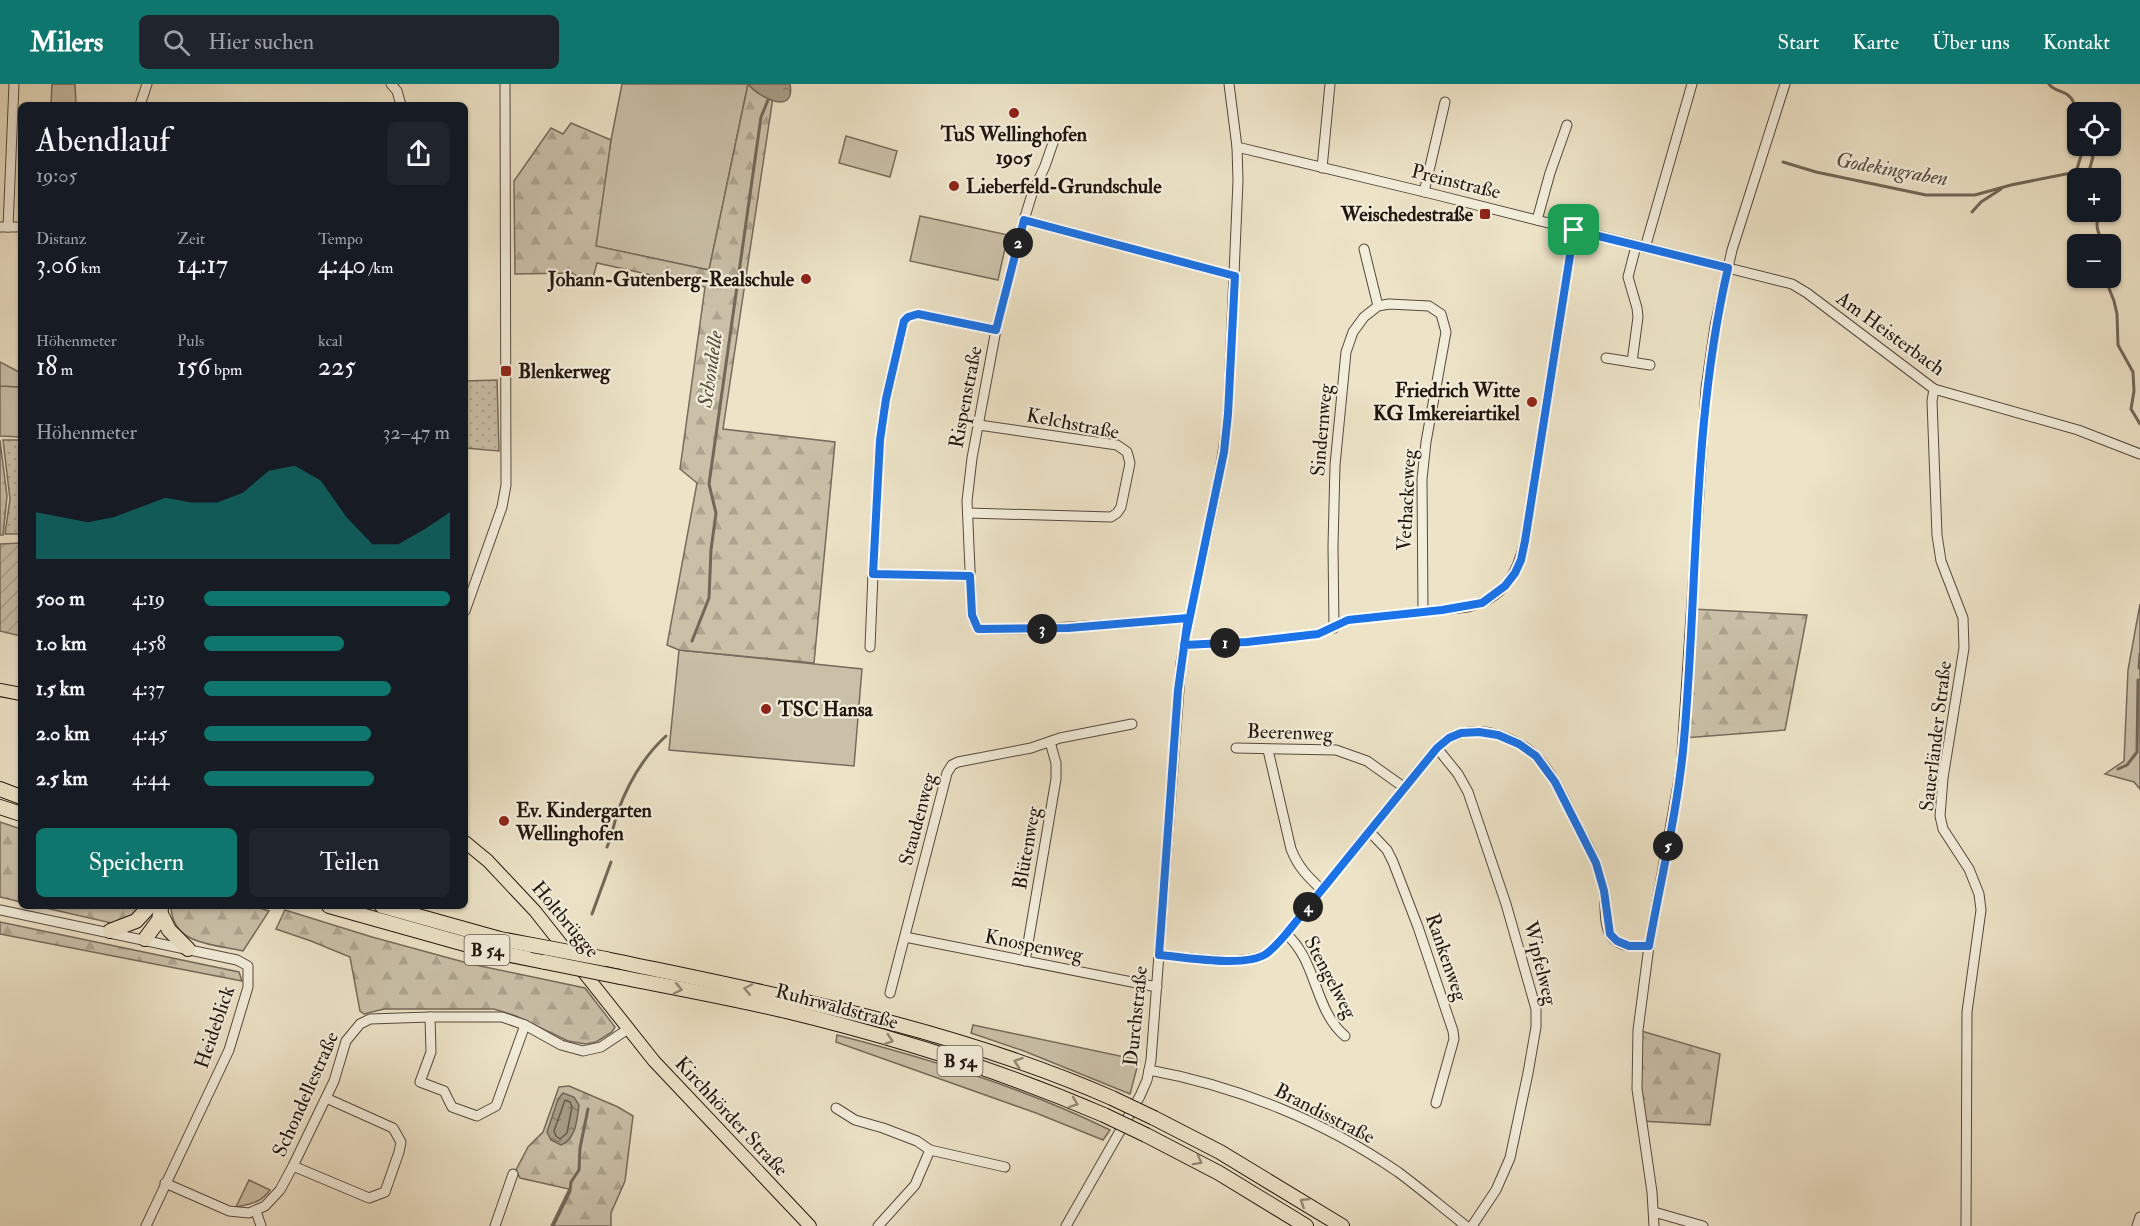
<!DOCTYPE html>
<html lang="de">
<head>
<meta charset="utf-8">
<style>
	:root { --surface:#171b24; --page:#20242c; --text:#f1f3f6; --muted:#9ea1a6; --accent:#0f766e }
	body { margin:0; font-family:"IM FELL Double Pica",serif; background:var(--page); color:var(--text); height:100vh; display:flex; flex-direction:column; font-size:22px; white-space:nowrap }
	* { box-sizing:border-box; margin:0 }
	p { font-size:20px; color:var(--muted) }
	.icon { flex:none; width:33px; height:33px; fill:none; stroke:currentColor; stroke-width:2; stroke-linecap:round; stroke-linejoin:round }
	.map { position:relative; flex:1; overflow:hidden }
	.side { position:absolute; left:18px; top:18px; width:450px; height:807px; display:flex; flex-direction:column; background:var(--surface); border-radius:9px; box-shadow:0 2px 4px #0004 }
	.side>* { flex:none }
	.tools { position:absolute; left:2067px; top:18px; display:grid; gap:12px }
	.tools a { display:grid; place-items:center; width:54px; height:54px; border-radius:9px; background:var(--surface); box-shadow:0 2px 4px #0004; font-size:30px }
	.pin { position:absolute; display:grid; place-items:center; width:51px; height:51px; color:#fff; margin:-26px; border-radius:12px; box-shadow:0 3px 9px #0006 }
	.km { position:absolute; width:30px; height:30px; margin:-15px; border-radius:50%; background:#222; color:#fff; font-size:16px; line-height:30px; text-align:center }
	.round { display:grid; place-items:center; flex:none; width:63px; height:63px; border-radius:9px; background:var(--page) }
	.overview { display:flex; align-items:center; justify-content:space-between; height:102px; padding:0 18px }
	h1 { font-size:33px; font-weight:600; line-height:45px }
	.stats { display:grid; grid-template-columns:repeat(3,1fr); gap:9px; height:102px; padding:6px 18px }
	.stats div { display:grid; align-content:center }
	.stats b { font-size:26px; font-weight:600 }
	.stats small { font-size:16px; font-weight:400 }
	.stats p { font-size:16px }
	.chart { height:168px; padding:12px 18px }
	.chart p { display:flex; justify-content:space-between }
	.chart svg { width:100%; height:108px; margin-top:6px; fill:var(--accent); opacity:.7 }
	.action { display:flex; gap:12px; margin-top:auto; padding:12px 18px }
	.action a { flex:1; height:69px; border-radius:9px; background:var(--accent); color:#fff; font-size:24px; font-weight:600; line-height:69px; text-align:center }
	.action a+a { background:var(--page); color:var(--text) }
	ul { padding:0 18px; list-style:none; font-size:20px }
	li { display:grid; grid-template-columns:96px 72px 1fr; align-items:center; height:45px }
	li i { height:15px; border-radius:8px; background:var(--accent) }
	header { display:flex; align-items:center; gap:36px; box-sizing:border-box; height:84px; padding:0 30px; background:var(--accent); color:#fff }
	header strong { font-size:28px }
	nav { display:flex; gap:33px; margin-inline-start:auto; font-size:21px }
	.search { width:420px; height:54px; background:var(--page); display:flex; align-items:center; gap:15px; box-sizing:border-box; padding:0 21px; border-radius:9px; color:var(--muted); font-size:22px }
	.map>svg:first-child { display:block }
	.grass { fill:#cac0a8; stroke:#766b5c; stroke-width:1.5 }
	.forest { fill:url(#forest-firs); stroke:#766b5c; stroke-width:1.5 }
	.park { fill:url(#park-dots); stroke:#766b5c; stroke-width:1.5 }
	.garden { fill:url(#garden-furrows); stroke:#766b5c; stroke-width:1.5 }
	.water { fill:url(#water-ripples); stroke:#726758; stroke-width:1.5 }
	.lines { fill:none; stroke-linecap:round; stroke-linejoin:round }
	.shore { stroke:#655a4c; stroke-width:1.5 }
	.stream { stroke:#726758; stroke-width:3 }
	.minor-casing { stroke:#55493d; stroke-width:11 }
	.major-casing { stroke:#22160f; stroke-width:14 }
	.highway-casing { stroke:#22160f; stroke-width:16 }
	.minor { stroke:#f3eddb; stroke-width:9 }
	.major { stroke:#ede3c7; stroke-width:12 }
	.highway { stroke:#ede3c7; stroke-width:14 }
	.highway-bridge-casing { stroke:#22160f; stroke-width:16; stroke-linecap:butt }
	.highway-bridge { stroke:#ede3c7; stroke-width:14 }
	.oneway { stroke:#928774 }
	.route-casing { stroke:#fff; stroke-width:12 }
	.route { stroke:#1a73e8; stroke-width:8 }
	.poi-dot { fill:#8f2418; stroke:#f3eddb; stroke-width:2 }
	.labels { text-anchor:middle; stroke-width:4.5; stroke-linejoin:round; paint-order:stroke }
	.shield { fill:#f3eddb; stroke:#61564c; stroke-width:1.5 }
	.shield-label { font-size:18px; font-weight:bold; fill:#22160f }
	.poi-label { font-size:20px; font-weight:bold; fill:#22160f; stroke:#f3eddb; text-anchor:start }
	.street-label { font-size:20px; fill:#22160f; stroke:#f3eddb }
	.water-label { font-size:21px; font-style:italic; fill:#584c3f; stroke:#f3eddb }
</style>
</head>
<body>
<header>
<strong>Milers</strong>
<div class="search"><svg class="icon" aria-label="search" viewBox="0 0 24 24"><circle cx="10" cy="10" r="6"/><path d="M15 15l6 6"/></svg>Hier suchen</div>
<nav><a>Start</a><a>Karte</a><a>Über uns</a><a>Kontakt</a></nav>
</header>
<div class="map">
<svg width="2140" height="1142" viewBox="0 0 2140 1142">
	<defs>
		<pattern id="forest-firs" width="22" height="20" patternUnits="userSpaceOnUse" patternTransform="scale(1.5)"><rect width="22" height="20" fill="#cac0a8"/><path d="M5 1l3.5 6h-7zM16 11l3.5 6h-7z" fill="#ada48f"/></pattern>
		<pattern id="park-dots" width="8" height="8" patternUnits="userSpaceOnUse" patternTransform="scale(1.5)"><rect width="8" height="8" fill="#cac0a8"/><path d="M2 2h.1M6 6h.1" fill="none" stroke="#ada48f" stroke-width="1.8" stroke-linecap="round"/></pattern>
		<pattern id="garden-furrows" width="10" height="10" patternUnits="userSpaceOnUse" patternTransform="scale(1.5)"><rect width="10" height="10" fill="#cac0a8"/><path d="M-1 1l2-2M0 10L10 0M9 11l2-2" fill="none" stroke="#ada48f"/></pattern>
		<pattern id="water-ripples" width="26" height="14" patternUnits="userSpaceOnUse" patternTransform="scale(1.5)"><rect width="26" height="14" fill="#a89d88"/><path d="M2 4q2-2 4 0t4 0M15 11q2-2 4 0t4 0" fill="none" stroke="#887f6e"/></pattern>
	</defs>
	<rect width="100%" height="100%" fill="#ede3c7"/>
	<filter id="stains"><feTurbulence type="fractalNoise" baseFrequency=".00333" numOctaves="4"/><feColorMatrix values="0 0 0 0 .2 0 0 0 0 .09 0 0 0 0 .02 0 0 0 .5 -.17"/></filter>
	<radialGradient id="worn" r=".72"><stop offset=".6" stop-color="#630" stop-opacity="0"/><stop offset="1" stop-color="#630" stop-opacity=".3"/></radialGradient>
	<g class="grass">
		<polygon points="52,0 75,0 76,21 51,21"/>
		<polygon points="622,0 748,0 709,186 595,162 611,56"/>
		<polygon points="846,52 897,67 890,93 839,79"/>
		<polygon points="920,132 1008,151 998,196 910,177"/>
		<polygon points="0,302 21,303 21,353 0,352"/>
		<polygon points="2140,520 2140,705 2134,698 2105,690 2124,677 2128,586"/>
		<polygon points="679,566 862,585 854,682 669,666"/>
		<polygon points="973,941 1139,976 1130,1010 1024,967 971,949"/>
		<path d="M837,951C930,975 1024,1004 1110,1046L1103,1056L1036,1029L836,958Z"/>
		<path d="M249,1096L270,1106C261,1119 250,1120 236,1123Z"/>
	</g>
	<g class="forest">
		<polygon points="748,0 775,0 723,345 835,358 814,579 679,566 667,561 697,399 680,385 705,203 597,179 591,201 572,189 515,190 514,97 551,44 563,50 571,39 611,56 596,162 709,186"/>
		<polygon points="0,278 21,289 21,303 0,302"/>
		<polygon points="0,356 7,412 3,451 0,451"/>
		<polygon points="1692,525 1807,531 1785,646 1684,654"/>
		<polygon points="0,738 21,745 21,818 0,813"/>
		<polygon points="37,822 141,822 138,827 120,841"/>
		<path d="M171,822H253L269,827L243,867C213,860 172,861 171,822Z"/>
		<polygon points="285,826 372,853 471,880 585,904 615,943 612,948 596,958 586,960 568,957 516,932 494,925 384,925 364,930 360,927 350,873 311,857 276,845"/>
		<polygon points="0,838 239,888 242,897 0,850"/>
		<polygon points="1638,946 1720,970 1710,1041 1641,1037"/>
		<polygon points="569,1002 618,1023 633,1032 625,1097 611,1129 611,1142 551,1142 569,1105 520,1094 516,1086 528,1063 543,1048 559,1003"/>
	</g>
	<g class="park">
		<polygon points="497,296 499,367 465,364 465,297"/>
		<polygon points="3,356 21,356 21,450 5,450 10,415"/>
	</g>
	<polygon class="garden" points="21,459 21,552 0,547 0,460"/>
	<g class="water">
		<path d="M748,0H790C796,32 759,14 748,0Z"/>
		<path d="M563,1009L574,1013L579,1021C577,1036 576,1055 561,1061L551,1056L547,1048L558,1015Z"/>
	</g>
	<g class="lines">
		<polygon class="shore" points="565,1016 570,1018 572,1023 567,1049 560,1055 556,1052 554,1047"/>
		<g class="stream">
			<path d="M2049,0C2055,8 2063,6 2069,12C2079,20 2074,40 2078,53"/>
			<polyline points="2084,62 2093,73 2087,94"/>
			<polyline points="1783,78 1816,88 1926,111 1975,111 2011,101 2076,88 2084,62"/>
			<polyline points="1972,128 1981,118 2001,105"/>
			<path d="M2099,128C2095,141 2097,148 2104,160"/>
			<polyline points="2105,194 2114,217 2117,230 2118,261 2133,288 2134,307 2131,325 2140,340"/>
			<polyline points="692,557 709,514 711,466 716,429 709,400 761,33 768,16"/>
			<polyline points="2139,584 2140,570"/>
			<polyline points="2118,685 2127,681 2137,668 2138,596"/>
			<path d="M607,763C612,752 614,739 618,727C629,697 643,673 666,652"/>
			<polyline points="592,830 611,778"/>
			<polyline points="553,1142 570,1107 571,1098 579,1086 580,1064 588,1025"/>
		</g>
		<g class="minor-casing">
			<g id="minor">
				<polyline points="391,0 397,7 401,21"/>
				<polyline points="140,21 147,0"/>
				<path d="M1053,59L1045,82L1032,110L1024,136L996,246L972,374L967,417L972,531L978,545C1049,546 1118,540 1188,534"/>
				<polyline points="1237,63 1437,111 1792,200 1807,209 1934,305 2078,346 2140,370"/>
				<polyline points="1322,84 1330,0"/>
				<polyline points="1424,108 1445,18"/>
				<polyline points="1024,136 1235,192"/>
				<polyline points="1537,136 1550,89 1567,41"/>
				<polyline points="0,143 16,143"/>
				<polyline points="8,143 14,0"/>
				<polyline points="1645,164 1692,0"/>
				<polyline points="1364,165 1378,222"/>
				<polyline points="1606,274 1650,281"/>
				<polyline points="1632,278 1638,233 1637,224 1628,193 1636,162"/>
				<polyline points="1934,305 1932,317 1937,451 1941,477 1963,534 1964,564 1943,694 1940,732 1943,745 1969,785 1979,810 1981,826 1967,928 1966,1142"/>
				<polyline points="968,429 1111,433 1117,429 1121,423 1130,379 1127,368 1117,361 979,341"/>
				<polyline points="970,492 873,490 880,356 886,315 904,237 908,233 918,230 996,246"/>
				<polyline points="465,527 502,423 506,401 505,0"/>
				<polyline points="1334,544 1333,462 1335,381 1346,268 1353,248 1364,233 1378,222 1389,220 1429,222 1441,230 1446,248 1426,358 1422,395 1423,528"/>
				<path d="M1184,561L1247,558L1318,550L1348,536L1468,523C1504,514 1517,491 1525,457L1574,146"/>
				<polyline points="870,563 873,490"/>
				<polyline points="1236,664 1336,666 1367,677 1405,704"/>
				<polyline points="1437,664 1458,690 1468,708 1506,820 1536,925 1536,943 1528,989 1510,1074 1496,1106 1472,1142"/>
				<path d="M1268,666L1291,765C1298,783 1308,793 1322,806"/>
				<polyline points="1370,748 1387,766 1393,778 1418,843 1453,947 1454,955 1436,1019"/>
				<polyline points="0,826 237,876 248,882 248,903 229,966 146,1142"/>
				<path d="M1286,850C1317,876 1314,926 1345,952"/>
				<polyline points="905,853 1157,903"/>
				<path d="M1159,871C1185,873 1244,883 1266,870C1273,865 1280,857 1286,850L1437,664C1444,658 1450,652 1460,650C1485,642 1518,655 1536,672C1555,692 1566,719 1578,743C1584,755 1592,767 1596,780C1599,789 1602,798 1604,807C1606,820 1603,840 1611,852C1620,864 1635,863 1649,862"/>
				<polyline points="1025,877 1056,695 1056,679 1050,658"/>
				<polyline points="890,909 947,689 952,681 958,678 1031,664 1060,654 1132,640"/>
				<polyline points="430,933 431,968 420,998 444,1007 452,1023 477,1032 496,1022 525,941"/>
				<path d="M1149,986C1237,1002 1324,1037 1398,1088C1421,1105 1443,1124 1466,1142"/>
				<polyline points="836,1024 855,1036 883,1044 917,1057 930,1066 1005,1083"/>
				<polyline points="293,1082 369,1114 385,1108 399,1068 401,1058 393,1044 326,1014"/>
				<polyline points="165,1099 229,1127 249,1129 265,1122 280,1106 293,1082 334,997 346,957 360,940 370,935 430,933 502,933 525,941 561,961 583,967 601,963 628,945"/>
				<polyline points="256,1127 261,1142"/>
				<polyline points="1654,1128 1703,1142"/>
				<polyline points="495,1142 513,1090"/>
				<polyline points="878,1142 915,1101 930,1066"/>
				<path d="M1066,1142L1140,1012L1147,996L1151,976L1181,579C1195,496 1219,414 1228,330L1238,97L1237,63L1229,0"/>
				<polyline points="1654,1142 1652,1108 1637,1005 1638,946 1649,862 1681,684 1706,304 1715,242 1732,166 1785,0"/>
				<polyline points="2137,1142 2140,1133"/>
			</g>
		</g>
		<g class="major-casing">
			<g id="major">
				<polyline points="0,606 21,610"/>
				<polyline points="465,758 488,777 535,827 654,977 810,1142"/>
			</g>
		</g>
		<g class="highway-casing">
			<g id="highway">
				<polyline points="0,705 21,713"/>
				<polyline points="0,723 21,730"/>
				<polyline points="329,822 486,866 545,878"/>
				<polyline points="382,822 500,855 532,861"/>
				<polyline points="161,830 169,846 188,865"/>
				<polyline points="110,847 136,837 148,824"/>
				<polyline points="145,855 159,836 161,824"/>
				<path d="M606,875C777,911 950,943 1112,1014"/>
				<path d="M620,893C676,904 731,914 786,927C894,953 1002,987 1104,1031"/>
				<polyline points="1154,1034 1220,1068 1342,1142"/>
				<polyline points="1146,1051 1219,1089 1306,1142"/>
			</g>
		</g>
		<use href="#minor" class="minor"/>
		<use href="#major" class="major"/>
		<use href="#highway" class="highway"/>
		<g class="highway-bridge-casing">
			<g id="highway-bridge">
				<polyline points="532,861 606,875"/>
				<polyline points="545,878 620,893"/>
				<polyline points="1112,1014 1154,1034"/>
				<polyline points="1104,1031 1146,1051"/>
			</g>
		</g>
		<use href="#highway-bridge" class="highway-bridge"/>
	</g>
	<defs><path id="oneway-chevron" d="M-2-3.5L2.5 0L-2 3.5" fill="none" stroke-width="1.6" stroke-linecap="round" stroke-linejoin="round" transform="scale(1.5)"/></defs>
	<g class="oneway">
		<use href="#oneway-chevron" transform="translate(678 905) rotate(12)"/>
		<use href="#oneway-chevron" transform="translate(748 905) rotate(-168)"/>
		<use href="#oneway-chevron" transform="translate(889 956) rotate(17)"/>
		<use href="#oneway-chevron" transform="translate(1018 978) rotate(-161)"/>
		<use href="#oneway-chevron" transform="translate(1074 1019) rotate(21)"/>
		<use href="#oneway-chevron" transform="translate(1198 1077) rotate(29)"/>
		<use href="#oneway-chevron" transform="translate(1304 1118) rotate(-148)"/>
	</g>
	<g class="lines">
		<g class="route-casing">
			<path id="route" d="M1574,146L1525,457L1521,476L1515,489L1505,502L1482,519L1442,526L1348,536L1318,550L1247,558L1184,561L1224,368L1228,330L1235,192L1024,136L996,246L918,230L908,233L904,237L886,315L880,356L873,490L970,492L972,531L978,545L1068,544L1188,534L1178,606L1159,871C1185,873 1244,884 1266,870C1273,865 1280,857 1286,850L1437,664L1449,654L1461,649L1479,648L1498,651L1519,660L1536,672L1555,698L1596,779L1604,807L1610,850L1617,857L1629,862H1649C1661,794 1678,725 1684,656C1698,498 1692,339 1728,184L1574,146"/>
		</g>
		<use href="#route" class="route"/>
	</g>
	<g class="poi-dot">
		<circle cx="1014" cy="29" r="6"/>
		<circle cx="954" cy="102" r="6"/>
		<rect x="1479" y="124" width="12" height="12" rx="3"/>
		<circle cx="806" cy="195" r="6"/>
		<rect x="500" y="281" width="12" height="12" rx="3"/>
		<circle cx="1532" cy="318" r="6"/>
		<circle cx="766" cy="625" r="6"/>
		<circle cx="504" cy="737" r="6"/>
	</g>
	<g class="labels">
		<g class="shield">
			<rect x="464.5" y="851" width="45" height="30" rx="4.5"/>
			<rect x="937.5" y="962" width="45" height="30" rx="4.5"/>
		</g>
		<g class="shield-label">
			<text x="487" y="872">B 54</text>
			<text x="960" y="983">B 54</text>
		</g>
		<g class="poi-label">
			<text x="1014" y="57" text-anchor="middle">TuS Wellinghofen<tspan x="1014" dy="23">1905</tspan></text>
			<text x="966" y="109">Lieberfeld-Grundschule</text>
			<text x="1473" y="137" text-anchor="end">Weischedestraße</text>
			<text x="794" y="202" text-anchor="end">Johann-Gutenberg-Realschule</text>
			<text x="518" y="294">Blenkerweg</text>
			<text x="1520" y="313" text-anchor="end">Friedrich Witte<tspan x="1520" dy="23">KG Imkereiartikel</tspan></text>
			<text x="778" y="632">TSC Hansa</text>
			<text x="516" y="733">Ev. Kindergarten<tspan x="516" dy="23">Wellinghofen</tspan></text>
		</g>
		<g class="street-label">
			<text transform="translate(1456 97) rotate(14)" y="7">Preinstraße</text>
			<text transform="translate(1891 249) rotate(36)" y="7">Am Heisterbach</text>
			<text transform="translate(965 313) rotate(-79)" y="7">Rispenstraße</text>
			<text transform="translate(1073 339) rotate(11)" y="7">Kelchstraße</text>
			<text transform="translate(1321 346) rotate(-85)" y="7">Sindernweg</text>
			<text transform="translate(1406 416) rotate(-87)" y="7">Vethackeweg</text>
			<text transform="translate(1290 648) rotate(2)" y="7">Beerenweg</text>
			<text transform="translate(1935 652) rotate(-83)" y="7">Sauerländer Straße</text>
			<text transform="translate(917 735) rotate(-75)" y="7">Staudenweg</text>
			<text transform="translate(1026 764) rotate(-80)" y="7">Blütenweg</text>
			<text transform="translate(566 835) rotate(50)" y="7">Holtbrügge</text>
			<text transform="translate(1034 861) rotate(11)" y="7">Knospenweg</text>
			<text transform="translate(1447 873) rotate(71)" y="7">Rankenweg</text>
			<text transform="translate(1541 879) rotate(76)" y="7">Wipfelweg</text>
			<text transform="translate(1331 893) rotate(62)" y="7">Stengelweg</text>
			<text transform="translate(837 922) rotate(15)" y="7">Ruhrwaldstraße</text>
			<text transform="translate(1135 932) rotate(-84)" y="7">Durchstraße</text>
			<text transform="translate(214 943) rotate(-71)" y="7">Heideblick</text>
			<text transform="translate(305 1010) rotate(-66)" y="7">Schondellestraße</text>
			<text transform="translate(1325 1029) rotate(27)" y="7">Brandisstraße</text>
			<text transform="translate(732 1032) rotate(47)" y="7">Kirchhörder Straße</text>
		</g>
		<g class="water-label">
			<text transform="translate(1892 85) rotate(10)" y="7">Godekingraben</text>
			<text transform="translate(710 285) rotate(-82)" y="7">Schondelle</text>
		</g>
	</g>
	<rect width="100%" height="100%" filter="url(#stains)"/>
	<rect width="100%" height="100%" fill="url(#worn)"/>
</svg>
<div class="tools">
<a><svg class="icon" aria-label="locate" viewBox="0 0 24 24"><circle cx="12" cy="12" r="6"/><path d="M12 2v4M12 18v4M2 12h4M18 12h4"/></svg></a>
<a>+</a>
<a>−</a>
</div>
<div class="pin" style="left:1574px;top:146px;background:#1e9e55"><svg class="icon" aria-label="arrive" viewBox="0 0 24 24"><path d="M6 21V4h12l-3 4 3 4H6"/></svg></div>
<b class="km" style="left:1225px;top:559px">1</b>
<b class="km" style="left:1018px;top:159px">2</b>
<b class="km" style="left:1042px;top:545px">3</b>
<b class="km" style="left:1308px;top:823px">4</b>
<b class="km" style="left:1668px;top:762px">5</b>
<section class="side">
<div class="overview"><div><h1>Abendlauf</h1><p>19:05</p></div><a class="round"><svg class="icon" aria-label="share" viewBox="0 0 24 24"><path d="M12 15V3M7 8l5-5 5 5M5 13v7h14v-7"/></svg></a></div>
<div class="stats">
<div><p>Distanz</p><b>3.06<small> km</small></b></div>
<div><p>Zeit</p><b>14:17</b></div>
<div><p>Tempo</p><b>4:40<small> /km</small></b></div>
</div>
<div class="stats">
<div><p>Höhenmeter</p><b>18<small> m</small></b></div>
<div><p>Puls</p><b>156<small> bpm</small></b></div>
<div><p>kcal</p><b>225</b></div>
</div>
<div class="chart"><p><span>Höhenmeter</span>32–47 m</p>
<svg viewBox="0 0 160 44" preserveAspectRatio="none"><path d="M0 44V25L10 27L20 29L30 27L40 23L50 19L60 21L70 21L80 17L90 8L100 6L110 12L120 27L130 38L140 38L150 32L160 25V44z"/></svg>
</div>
<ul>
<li><b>500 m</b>4:19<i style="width:100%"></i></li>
<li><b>1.0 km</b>4:58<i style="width:57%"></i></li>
<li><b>1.5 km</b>4:37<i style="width:76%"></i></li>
<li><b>2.0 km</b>4:45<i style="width:68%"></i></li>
<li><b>2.5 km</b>4:44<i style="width:69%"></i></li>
</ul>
<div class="action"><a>Speichern</a><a>Teilen</a></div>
</section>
</div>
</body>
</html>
